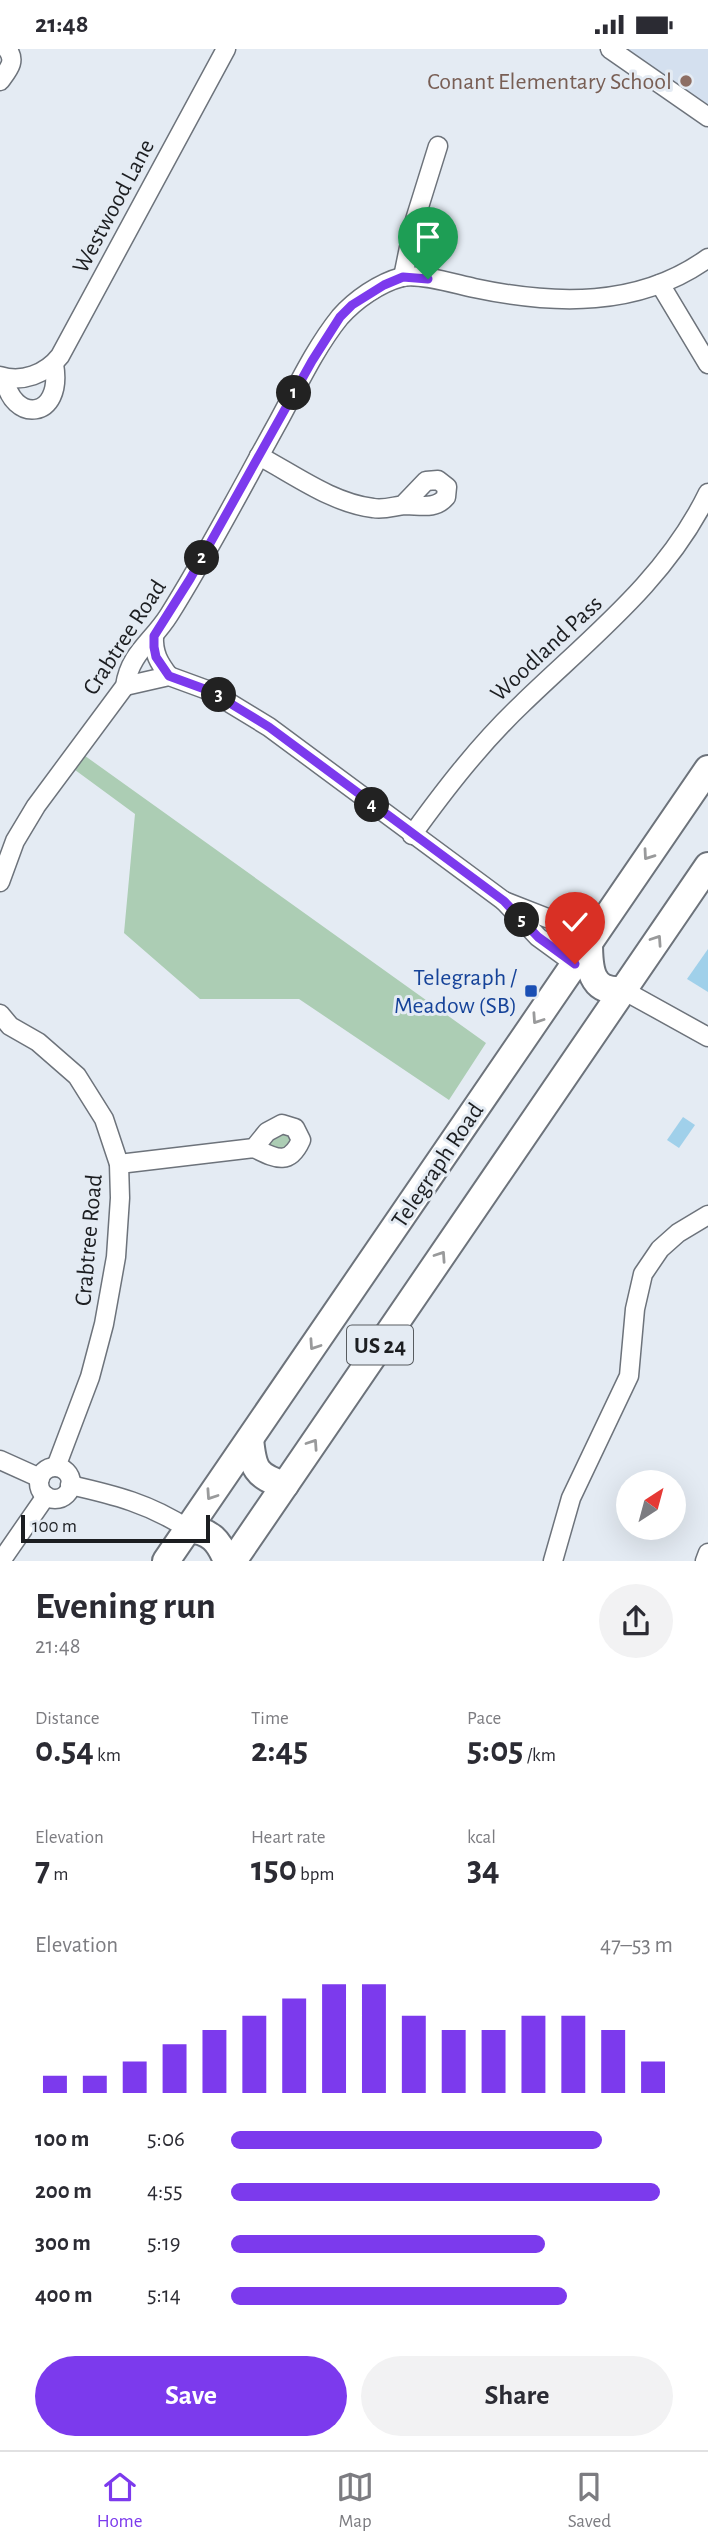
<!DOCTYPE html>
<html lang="en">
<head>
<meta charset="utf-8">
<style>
	:root { --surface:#fff; --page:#f2f2f3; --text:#2b2b33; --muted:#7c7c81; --line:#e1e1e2; --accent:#7c3aed }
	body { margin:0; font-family:"Alegreya Sans",sans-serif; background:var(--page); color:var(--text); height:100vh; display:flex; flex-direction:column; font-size:26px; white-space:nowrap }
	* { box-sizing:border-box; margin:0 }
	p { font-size:23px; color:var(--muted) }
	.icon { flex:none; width:38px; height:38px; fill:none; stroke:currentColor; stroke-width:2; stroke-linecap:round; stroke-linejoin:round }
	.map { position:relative; height:1512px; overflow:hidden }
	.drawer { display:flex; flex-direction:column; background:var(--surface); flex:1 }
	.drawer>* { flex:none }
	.needle { width:46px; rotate:36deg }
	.tools { position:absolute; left:616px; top:1421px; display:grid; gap:14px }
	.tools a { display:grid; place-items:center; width:70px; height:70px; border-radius:50%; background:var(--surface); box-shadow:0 7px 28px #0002; font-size:35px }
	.scale { position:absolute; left:21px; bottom:18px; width:189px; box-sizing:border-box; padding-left:7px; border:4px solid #1c1e21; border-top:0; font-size:19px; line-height:24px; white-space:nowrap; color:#1c1e21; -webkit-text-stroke:5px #e4ebf3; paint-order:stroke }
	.pin { position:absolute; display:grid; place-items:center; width:60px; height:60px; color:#fff; margin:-72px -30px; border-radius:50% 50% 50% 0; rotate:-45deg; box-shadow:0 0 7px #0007 }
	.pin .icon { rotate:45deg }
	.km { position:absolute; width:35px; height:35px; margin:-18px; border-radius:50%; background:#222; color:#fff; font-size:19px; line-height:35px; text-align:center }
	.round { display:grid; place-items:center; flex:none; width:74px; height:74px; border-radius:37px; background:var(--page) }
	.overview { display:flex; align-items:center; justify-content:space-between; height:119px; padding:0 35px }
	h1 { font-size:38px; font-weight:700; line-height:52px }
	.stats { display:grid; grid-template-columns:repeat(3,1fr); gap:10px; height:119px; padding:7px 35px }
	.stats div { display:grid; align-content:center }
	.stats b { font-size:35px; font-weight:700 }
	.stats small { font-size:19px; font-weight:400 }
	.stats p { font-size:19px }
	.chart { height:196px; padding:14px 35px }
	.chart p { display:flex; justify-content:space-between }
	.chart svg { width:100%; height:126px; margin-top:7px; stroke:var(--accent); stroke-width:6 }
	.primary-button { display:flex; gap:14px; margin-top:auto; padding:14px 35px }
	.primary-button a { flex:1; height:80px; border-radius:42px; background:var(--accent); color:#fff; font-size:28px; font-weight:700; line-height:80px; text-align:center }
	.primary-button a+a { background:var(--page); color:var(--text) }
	ul { padding:0 35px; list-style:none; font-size:23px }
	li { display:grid; grid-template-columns:112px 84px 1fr; align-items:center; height:52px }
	li i { height:18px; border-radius:9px; background:var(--accent) }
	.status { display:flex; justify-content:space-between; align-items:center; height:49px; padding:0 35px; background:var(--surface); direction:ltr }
	.status svg { height:19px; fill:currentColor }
	.tabs { display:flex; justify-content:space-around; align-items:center; height:98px; border-top:2px solid var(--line); background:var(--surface); font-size:19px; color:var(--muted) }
	.tabs a { display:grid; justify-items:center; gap:4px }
	.tabs .on { color:var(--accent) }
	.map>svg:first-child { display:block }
	.built { fill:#d4e0ef }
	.green { fill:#accdb4 }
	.water { fill:#a0d0ea }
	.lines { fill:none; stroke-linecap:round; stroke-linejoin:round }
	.minor-casing { stroke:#6d737b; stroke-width:21 }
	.highway-casing { stroke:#6d737b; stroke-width:30 }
	.minor { stroke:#fff; stroke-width:18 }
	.highway { stroke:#fff; stroke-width:26 }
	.oneway { stroke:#999a9b }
	.route-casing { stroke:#fff; stroke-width:14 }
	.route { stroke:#7c3aed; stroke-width:9 }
	.education-dot { fill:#8d6e63; stroke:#e4ebf3; stroke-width:2.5 }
	.transit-dot { fill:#1a4fb4; stroke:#e4ebf3; stroke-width:2.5 }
	.labels { text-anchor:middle; stroke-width:6; stroke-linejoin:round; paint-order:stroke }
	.shield { fill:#e4ebf3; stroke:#585c60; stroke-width:2 }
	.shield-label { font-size:23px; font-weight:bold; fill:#1c1e21 }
	.education-label { font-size:24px; fill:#785e54; stroke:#e4ebf3; text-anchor:end }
	.street-label { font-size:24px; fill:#1c1e21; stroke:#e4ebf3 }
	.transit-label { font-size:24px; fill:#164399; stroke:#e4ebf3; text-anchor:end }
</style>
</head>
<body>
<div class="status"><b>21:48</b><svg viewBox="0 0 49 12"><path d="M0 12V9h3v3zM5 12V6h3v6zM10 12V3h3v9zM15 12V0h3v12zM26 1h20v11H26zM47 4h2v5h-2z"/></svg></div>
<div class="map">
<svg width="708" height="1512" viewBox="0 0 708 1512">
	<rect width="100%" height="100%" fill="#e4ebf3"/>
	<polygon class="built" points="619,0 708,0 708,64"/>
	<g class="green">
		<polygon points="81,704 486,994 449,1051 299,950 200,950 124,884 135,765 71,718"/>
		<polygon points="283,1081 294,1090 282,1104 268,1096 268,1092"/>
	</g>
	<g class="water">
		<polygon points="708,900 708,943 687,930"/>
		<polygon points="683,1068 695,1076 679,1099 667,1091"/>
	</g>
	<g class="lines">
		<g class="minor-casing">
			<g id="minor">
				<polyline points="610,0 708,68"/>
				<path d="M0,32C8,21 17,12 7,0"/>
				<polyline points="403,228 414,174 438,97"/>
				<polyline points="660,235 708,315"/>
				<path d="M0,327C22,334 46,325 60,307L226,0"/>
				<path d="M5,329C11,374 64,372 54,315"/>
				<path d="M259,407C295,426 332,454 373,459C385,461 394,457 405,456C420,456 435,461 446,448L447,438L438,431L426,432L403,456"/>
				<path d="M154,587C153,604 159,614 169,627"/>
				<polyline points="125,637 169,627 210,642 269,678 504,852"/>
				<path d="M412,786C446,739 480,695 522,655C590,589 666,531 708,444"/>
				<path d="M0,833L15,792L36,757L125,637C130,604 152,593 169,566C208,504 242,438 278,373C297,338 315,299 340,268C355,251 379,234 402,228C420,224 455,235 474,239C554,256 639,259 708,209"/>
				<polyline points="575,915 538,888 504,852 560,874 589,893"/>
				<polyline points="623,941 708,988"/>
				<polyline points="0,965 10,977 38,993 77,1027 104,1070 119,1115 120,1149 116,1208 104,1275 90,1328 56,1418"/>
				<path d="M119,1115L254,1099C275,1109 289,1118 301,1091L295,1079L282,1075L267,1083L254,1099"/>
				<polyline points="0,1411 40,1429"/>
				<circle cx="55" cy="1434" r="16"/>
				<path d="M70,1436C115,1446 150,1455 188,1480"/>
				<polyline points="1,1512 46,1447"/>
				<polyline points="553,1512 571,1449 629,1327 635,1260 643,1225 660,1200 678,1184 708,1166"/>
				<polyline points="705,1512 708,1504"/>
			</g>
		</g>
		<g class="highway-casing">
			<g id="highway">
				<path d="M589,893C589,919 590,944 623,941"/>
				<path d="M250,1390C253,1419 255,1427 285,1436"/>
				<path d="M188,1480C211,1482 219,1492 227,1512"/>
				<polyline points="166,1512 708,720"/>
				<polyline points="233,1512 708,817"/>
			</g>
		</g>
		<use href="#minor" class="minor"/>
		<use href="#highway" class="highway"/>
	</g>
	<defs><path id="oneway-chevron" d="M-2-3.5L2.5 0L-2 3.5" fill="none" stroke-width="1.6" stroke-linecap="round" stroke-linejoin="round" transform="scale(1.75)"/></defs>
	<g class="oneway">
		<use href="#oneway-chevron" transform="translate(648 806) rotate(125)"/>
		<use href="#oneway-chevron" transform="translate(657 891) rotate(-56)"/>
		<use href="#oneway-chevron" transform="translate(537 970) rotate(124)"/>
		<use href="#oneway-chevron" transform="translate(441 1207) rotate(-56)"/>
		<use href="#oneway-chevron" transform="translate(314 1296) rotate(124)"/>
		<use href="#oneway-chevron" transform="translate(313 1395) rotate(-56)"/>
		<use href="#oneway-chevron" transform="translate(211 1446) rotate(124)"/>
	</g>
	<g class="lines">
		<g class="route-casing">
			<polyline id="route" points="428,230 403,228 384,236 352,256 340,268 312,312 190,530 154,587 154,598 156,608 169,627 210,642 269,678 504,852 538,888 575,915"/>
		</g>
		<use href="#route" class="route"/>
	</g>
	<circle class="education-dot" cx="686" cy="32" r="7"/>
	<rect class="transit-dot" x="524" y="935" width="14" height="14" rx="3.5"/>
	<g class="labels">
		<rect class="shield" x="347" y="1276.5" width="66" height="39" rx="5"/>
		<g class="shield-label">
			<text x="380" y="1304">US 24</text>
		</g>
		<g class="education-label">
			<text x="672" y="40">Conant Elementary School</text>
		</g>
		<g class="street-label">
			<text transform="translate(113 157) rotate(-62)" y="8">Westwood Lane</text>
			<text transform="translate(124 588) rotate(-57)" y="8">Crabtree Road</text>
			<text transform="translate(546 599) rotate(-43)" y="8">Woodland Pass</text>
			<text transform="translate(437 1116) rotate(-56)" y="8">Telegraph Road</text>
			<text transform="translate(88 1191) rotate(-85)" y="8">Crabtree Road</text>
		</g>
		<g class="transit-label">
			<text x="517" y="936">Telegraph /<tspan x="517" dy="28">Meadow (SB)</tspan></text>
		</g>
	</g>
</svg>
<div class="tools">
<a><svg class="needle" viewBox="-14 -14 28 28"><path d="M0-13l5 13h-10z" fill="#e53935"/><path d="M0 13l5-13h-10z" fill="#7c7c81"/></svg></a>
</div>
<div class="scale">100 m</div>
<div class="pin" style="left:428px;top:230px;background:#1e9e55"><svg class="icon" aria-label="arrive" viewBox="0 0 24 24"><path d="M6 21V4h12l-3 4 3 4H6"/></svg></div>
<div class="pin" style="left:575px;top:915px;background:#d93025"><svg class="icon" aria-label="check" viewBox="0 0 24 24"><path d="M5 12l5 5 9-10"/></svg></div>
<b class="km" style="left:294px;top:344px">1</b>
<b class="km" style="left:202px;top:509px">2</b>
<b class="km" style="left:219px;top:646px">3</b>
<b class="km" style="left:372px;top:756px">4</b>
<b class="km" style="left:522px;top:871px">5</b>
</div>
<section class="drawer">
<div class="overview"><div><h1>Evening run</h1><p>21:48</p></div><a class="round"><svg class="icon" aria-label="share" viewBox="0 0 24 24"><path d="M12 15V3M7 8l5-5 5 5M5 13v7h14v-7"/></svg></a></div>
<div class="stats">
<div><p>Distance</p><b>0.54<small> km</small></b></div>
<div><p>Time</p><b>2:45</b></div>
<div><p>Pace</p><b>5:05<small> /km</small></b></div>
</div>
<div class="stats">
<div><p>Elevation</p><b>7<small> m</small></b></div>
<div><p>Heart rate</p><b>150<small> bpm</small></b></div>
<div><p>kcal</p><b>34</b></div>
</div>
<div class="chart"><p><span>Elevation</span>47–53 m</p>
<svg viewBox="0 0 160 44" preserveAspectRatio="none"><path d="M5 44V38M15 44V38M25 44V33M35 44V27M45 44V22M55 44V17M65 44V11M75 44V6M85 44V6M95 44V17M105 44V22M115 44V22M125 44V17M135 44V17M145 44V22M155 44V33"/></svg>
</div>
<ul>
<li><b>100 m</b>5:06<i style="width:84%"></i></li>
<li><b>200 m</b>4:55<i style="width:97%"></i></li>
<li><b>300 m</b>5:19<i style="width:71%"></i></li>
<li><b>400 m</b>5:14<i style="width:76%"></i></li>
</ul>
<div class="primary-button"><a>Save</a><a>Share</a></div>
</section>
<nav class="tabs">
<a class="on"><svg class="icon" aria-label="home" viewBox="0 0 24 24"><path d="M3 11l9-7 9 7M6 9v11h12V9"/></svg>Home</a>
<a><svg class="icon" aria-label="map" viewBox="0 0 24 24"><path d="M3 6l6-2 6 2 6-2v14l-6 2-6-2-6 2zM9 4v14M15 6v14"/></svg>Map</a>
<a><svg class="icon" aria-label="saved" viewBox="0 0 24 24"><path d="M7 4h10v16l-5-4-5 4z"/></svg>Saved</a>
</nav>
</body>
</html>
